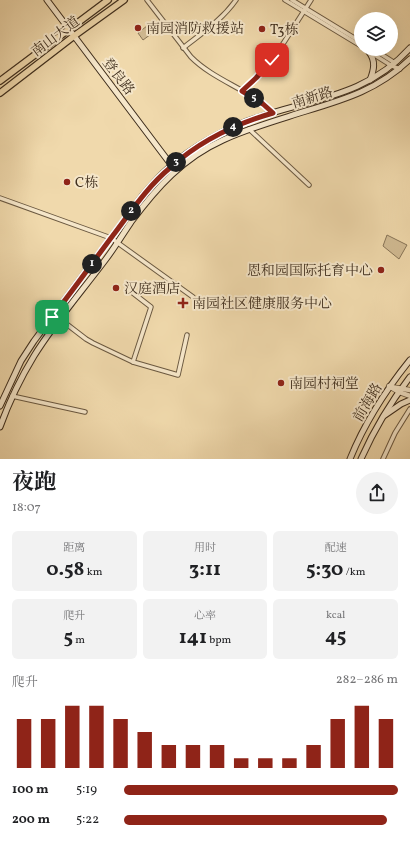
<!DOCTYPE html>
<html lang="zh">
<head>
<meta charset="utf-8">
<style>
	:root { --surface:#fff; --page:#f2f2f2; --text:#202124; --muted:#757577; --accent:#8f2418 }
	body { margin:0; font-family:Vollkorn,"Noto Serif SC",serif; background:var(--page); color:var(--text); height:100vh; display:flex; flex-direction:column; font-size:15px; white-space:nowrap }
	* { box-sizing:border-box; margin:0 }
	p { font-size:13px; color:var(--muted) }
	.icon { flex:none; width:22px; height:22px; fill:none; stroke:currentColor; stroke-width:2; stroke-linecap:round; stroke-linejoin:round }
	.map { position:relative; height:459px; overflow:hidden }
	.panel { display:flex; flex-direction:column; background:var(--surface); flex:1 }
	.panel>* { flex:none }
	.buttons { position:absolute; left:354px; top:12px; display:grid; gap:8px }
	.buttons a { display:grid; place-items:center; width:44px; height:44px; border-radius:50%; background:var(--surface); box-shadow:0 4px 16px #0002; font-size:20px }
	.pin { position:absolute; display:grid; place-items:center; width:34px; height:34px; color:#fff; margin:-17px; border-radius:8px; box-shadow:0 2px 6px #0006 }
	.km { position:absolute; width:20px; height:20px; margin:-10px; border-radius:50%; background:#222; color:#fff; font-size:11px; line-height:20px; text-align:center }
	.round { display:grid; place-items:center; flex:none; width:42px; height:42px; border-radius:21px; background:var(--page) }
	.overview { display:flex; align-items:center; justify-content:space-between; height:68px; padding:0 12px }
	h1 { font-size:22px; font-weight:700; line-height:30px }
	.metrics { display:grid; grid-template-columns:repeat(3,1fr); gap:6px; height:68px; padding:4px 12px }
	.metrics div { display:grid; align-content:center; border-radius:6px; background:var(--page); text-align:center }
	.metrics b { font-size:20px; font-weight:700 }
	.metrics small { font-size:11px; font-weight:400 }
	.metrics p { font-size:11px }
	.chart { height:112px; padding:8px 12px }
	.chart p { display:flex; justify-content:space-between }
	.chart svg { width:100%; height:72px; margin-top:4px; stroke:var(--accent); stroke-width:6 }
	ul { padding:0 12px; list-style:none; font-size:13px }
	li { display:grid; grid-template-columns:64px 48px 1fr; align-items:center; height:30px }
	li i { height:10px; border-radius:5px; background:var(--accent) }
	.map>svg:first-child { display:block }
	.green { fill:#d2bc94; stroke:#887558 }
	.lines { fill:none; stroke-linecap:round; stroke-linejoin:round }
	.minor-casing { stroke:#6b5941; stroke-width:5.5 }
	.tertiary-casing { stroke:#6b5941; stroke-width:6 }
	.secondary-casing { stroke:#3f2e1d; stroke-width:7 }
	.primary-casing { stroke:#3f2e1d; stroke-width:8 }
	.minor { stroke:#f5e6c9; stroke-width:3.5 }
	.tertiary { stroke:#f5e6c9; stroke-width:4.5 }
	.secondary { stroke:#f5e6c9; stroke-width:5 }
	.primary { stroke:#f0d9ac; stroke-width:5.5 }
	.route-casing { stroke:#fff; stroke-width:8 }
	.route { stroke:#8f2418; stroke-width:5 }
	.poi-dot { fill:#8f2418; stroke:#f5e6c9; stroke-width:1.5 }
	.labels { text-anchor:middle; stroke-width:4; stroke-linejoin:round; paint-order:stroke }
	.poi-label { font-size:14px; fill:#3f2e1d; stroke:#f5e6c9; text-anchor:start }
	.street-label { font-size:14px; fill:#3f2e1d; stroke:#f5e6c9 }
</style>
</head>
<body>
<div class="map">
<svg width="410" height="459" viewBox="0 0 410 459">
	<rect width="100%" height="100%" fill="#f0d9ac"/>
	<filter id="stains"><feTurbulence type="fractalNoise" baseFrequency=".005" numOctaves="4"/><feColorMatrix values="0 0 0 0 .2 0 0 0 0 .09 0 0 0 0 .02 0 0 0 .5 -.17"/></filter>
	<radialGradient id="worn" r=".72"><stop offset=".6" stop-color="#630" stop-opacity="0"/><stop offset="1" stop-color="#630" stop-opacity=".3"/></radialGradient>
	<g class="green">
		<polygon points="152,22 158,29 143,40 138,33"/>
		<polygon points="387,235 407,245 399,259 383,246"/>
	</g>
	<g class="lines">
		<g class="minor-casing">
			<g id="minor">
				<path d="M147,0L191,57C215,81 249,89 273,113"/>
				<polyline points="285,0 361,46"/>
				<polyline points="292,0 361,42"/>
				<path d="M183,48C202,33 222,20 236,0"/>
				<polyline points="365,49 392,66 400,69"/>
				<polyline points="373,49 395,63"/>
				<polyline points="242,91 256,78 272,61 311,0"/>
				<polyline points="249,129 309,185"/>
				<polyline points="0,198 111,238 193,297"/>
				<polyline points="129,290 151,307 133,362"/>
				<polyline points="60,319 86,339 93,343 133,362 178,375 187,335"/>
				<polyline points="12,396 85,412"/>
				<polyline points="383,459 395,433 410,409"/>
			</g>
		</g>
		<g class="tertiary-casing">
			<g id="tertiary">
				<polyline points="389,386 399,392 410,396"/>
				<polyline points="391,387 410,390"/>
			</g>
		</g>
		<g class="secondary-casing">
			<g id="secondary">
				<polyline points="47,0 172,166"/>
				<path d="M369,52C376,61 374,70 370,80"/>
				<path d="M0,406L21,361L34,341L142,196C149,188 156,180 163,173C185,152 212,136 240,124C300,99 363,101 410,48"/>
				<polyline points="385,415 401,404 410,400"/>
				<path d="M0,427C9,402 20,379 34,356C55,322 82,291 106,259C115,247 123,234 131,222C157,187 183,158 223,140C249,128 278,120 306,111C346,99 379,89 410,59"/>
				<path d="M350,459C365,422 385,391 410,360"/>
				<path d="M361,459C374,430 390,403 410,377"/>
			</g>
		</g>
		<g class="primary-casing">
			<g id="primary">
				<polyline points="0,81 108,0"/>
				<polyline points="0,93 74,36 124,0"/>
			</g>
		</g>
		<use href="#minor" class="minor"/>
		<use href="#tertiary" class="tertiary"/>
		<use href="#secondary" class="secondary"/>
		<use href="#primary" class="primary"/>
	</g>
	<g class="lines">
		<g class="route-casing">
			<path id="route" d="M52,317C73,290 93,262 114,234C132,210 148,186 171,167C200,141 235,124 273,113L263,104L242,91L256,78L272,60"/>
		</g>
		<use href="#route" class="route"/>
	</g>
	<g class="poi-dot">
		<circle cx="138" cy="28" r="4"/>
		<circle cx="262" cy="29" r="4"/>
		<circle cx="67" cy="182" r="4"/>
		<circle cx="381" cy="270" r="4"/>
		<circle cx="116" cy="288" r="4"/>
		<path d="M181 297h4v4h4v4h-4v4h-4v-4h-4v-4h4z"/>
		<circle cx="281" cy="383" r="4"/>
	</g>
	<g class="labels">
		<g class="poi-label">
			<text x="146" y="33">南园消防救援站</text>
			<text x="270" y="34">T3栋</text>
			<text x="75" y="187">C栋</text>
			<text x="373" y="275" text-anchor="end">恩和园国际托育中心</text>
			<text x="124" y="293">汉庭酒店</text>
			<text x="192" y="308">南园社区健康服务中心</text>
			<text x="289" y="388">南园村祠堂</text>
		</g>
		<g class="street-label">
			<text transform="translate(55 36) rotate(-37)" y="5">南山大道</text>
			<text transform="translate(119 76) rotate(53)" y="5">登良路</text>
			<text transform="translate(312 97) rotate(-17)" y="5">南新路</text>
			<text transform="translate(367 402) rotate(-59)" y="5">前海路</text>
		</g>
	</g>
	<rect width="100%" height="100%" filter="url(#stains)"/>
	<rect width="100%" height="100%" fill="url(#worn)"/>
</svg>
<div class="buttons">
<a><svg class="icon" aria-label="layers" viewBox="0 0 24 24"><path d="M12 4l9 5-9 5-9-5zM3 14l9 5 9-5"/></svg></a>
</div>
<div class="pin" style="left:52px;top:317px;background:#1e9e55"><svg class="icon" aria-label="arrive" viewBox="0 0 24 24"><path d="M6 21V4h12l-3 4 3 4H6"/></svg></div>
<div class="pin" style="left:272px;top:60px;background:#d93025"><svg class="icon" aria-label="check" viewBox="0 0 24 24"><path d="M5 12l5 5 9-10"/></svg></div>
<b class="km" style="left:92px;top:264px">1</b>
<b class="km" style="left:131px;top:211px">2</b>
<b class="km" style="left:176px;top:162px">3</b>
<b class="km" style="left:233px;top:127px">4</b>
<b class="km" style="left:254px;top:98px">5</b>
</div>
<section class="panel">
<div class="overview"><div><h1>夜跑</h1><p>18:07</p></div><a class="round"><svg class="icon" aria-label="share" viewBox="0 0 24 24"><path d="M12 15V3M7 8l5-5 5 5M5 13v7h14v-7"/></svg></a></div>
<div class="metrics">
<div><p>距离</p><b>0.58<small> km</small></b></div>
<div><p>用时</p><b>3:11</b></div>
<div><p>配速</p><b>5:30<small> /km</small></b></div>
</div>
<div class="metrics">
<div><p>爬升</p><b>5<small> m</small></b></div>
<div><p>心率</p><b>141<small> bpm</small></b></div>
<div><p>kcal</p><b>45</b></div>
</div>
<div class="chart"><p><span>爬升</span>282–286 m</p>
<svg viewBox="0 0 160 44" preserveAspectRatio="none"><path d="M5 44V14M15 44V14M25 44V6M35 44V6M45 44V14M55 44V22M65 44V30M75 44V30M85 44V30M95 44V38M105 44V38M115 44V38M125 44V30M135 44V14M145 44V6M155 44V14"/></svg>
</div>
<ul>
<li><b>100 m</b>5:19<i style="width:100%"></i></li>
<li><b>200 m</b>5:22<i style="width:96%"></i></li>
</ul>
</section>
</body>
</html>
